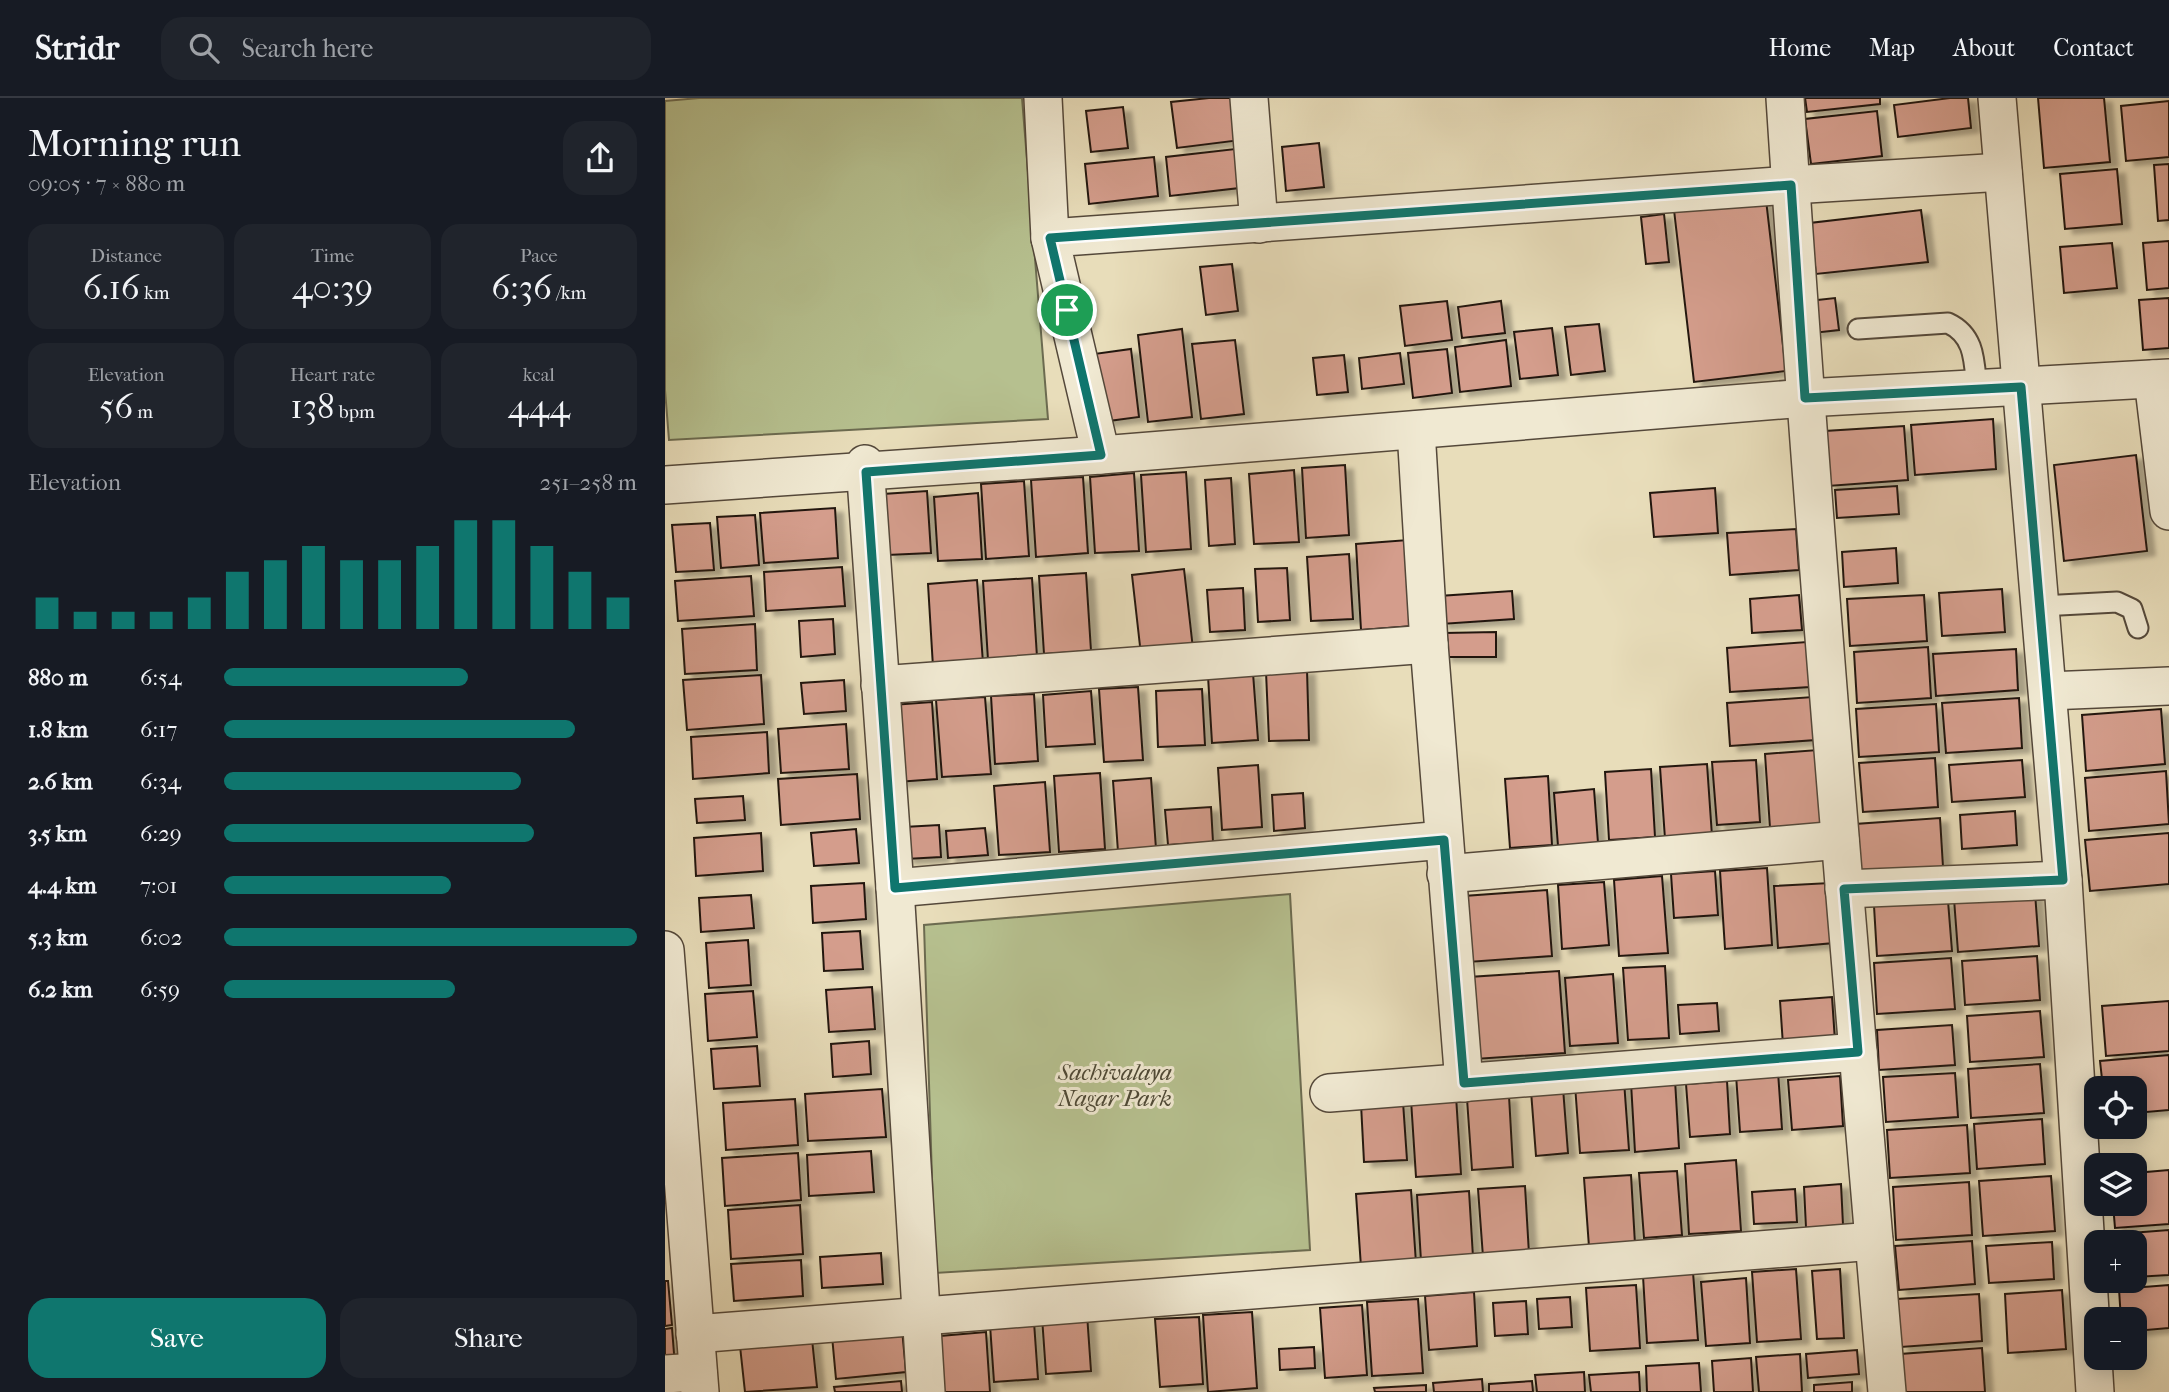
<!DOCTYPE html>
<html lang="en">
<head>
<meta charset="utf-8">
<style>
	:root { --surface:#171b24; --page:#20242c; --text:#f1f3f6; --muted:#9ea1a6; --line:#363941; --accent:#0f766e }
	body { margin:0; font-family:"IM FELL French Canon",serif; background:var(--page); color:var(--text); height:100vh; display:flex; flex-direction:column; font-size:26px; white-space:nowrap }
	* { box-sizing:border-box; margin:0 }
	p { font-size:23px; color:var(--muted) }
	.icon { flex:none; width:38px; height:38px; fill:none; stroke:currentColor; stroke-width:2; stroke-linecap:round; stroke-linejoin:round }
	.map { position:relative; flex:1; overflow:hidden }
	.panel { display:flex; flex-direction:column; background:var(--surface); width:665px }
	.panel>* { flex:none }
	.fabs { position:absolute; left:1419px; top:978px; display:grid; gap:14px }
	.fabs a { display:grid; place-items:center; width:63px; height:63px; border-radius:14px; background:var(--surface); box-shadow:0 4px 18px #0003; font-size:35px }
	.pin { position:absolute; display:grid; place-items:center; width:60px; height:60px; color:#fff; margin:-30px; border:4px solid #fff; border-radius:50%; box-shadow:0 2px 7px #0007 }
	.round { display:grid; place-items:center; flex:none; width:74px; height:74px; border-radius:21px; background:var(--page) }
	.head { display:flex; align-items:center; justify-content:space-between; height:119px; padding:0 28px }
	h1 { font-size:38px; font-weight:600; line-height:52px }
	.figures { display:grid; grid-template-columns:repeat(3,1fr); gap:10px; height:119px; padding:7px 28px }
	.figures div { display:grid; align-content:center; border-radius:18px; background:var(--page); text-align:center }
	.figures b { font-size:35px; font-weight:600 }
	.figures small { font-size:19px; font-weight:400 }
	.figures p { font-size:19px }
	.chart { height:196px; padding:14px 28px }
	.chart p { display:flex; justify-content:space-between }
	.chart svg { width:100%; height:126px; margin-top:7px; stroke:var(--accent); stroke-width:6 }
	.action { display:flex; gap:14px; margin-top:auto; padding:14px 28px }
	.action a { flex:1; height:80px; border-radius:21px; background:var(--accent); color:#fff; font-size:28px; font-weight:600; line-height:80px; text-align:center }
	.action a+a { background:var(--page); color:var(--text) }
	ul { padding:0 28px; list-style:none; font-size:23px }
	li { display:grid; grid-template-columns:112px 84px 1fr; align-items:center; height:52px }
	li i { height:18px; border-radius:9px; background:var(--accent) }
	header { display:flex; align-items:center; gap:42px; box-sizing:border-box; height:98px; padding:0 35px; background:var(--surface); border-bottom:2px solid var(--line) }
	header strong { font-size:33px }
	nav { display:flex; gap:38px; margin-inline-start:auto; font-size:24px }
	.search { width:490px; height:63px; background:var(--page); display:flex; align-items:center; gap:18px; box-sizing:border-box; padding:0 24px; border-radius:21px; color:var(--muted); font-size:26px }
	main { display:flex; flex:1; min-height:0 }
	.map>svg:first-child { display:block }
	.green { fill:#b6c08f; stroke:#6c6b50; stroke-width:2 }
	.building { fill:#d49d8c; stroke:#221610; stroke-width:2; filter:url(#shadow) }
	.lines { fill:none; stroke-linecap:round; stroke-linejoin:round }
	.service-casing { stroke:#54483a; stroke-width:23 }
	.minor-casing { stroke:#54483a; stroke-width:40 }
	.service { stroke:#f0e9d2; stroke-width:19 }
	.minor { stroke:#f0e9d2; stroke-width:37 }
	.route-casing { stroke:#fff; stroke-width:14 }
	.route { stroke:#0f766e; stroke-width:9 }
	.labels { text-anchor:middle; stroke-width:6; stroke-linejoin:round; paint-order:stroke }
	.park-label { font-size:23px; font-style:italic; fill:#4e4936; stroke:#f0e9d2 }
</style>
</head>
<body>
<header>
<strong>Stridr</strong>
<div class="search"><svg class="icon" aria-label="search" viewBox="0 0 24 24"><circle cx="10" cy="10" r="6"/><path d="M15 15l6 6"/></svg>Search here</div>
<nav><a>Home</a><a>Map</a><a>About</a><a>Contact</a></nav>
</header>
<main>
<section class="panel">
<div class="head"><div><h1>Morning run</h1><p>09:05 · 7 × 880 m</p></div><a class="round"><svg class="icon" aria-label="share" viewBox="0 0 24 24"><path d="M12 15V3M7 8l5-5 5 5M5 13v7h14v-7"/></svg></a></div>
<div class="figures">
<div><p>Distance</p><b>6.16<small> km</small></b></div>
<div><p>Time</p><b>40:39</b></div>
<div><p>Pace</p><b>6:36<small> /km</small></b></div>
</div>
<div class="figures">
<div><p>Elevation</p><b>56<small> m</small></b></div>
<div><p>Heart rate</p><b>138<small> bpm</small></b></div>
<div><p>kcal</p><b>444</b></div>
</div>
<div class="chart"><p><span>Elevation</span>251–258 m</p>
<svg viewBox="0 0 160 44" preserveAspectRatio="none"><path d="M5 44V33M15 44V38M25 44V38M35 44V38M45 44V33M55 44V24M65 44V20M75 44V15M85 44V20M95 44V20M105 44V15M115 44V6M125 44V6M135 44V15M145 44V24M155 44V33"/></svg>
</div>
<ul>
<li><b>880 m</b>6:54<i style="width:59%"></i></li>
<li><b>1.8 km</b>6:17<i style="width:85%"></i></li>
<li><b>2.6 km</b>6:34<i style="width:72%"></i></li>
<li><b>3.5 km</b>6:29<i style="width:75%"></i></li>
<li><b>4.4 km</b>7:01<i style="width:55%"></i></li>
<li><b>5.3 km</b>6:02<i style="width:100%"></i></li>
<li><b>6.2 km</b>6:59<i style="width:56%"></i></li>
</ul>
<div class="action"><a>Save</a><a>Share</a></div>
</section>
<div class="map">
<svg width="1504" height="1294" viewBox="0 0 1504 1294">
	<defs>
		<filter id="shadow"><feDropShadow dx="8" dy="4.5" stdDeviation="2" flood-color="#0004"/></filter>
	</defs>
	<rect width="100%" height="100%" fill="#e8ddba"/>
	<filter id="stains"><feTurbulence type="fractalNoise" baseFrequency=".00286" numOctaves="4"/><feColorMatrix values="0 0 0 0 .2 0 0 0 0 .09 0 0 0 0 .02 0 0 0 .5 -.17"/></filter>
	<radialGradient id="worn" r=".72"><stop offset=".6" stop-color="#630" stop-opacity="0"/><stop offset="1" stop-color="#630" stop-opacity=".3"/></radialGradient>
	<g class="green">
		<polygon points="34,0 357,0 383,321 4,342 0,292 0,3"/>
		<polygon points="625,796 645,1152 270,1175 259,827"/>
	</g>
	<g class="building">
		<polygon points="544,0 571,0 576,42 512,50 506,4"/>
		<polygon points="1140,0 1215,0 1215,6 1142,14"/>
		<polygon points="1285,0 1303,0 1306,30 1233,39 1229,7"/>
		<polygon points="1373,0 1439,0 1445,64 1379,70"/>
		<polygon points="1504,3 1504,59 1461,63 1456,8"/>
		<polygon points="458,9 463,50 426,54 421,13"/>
		<polygon points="1212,13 1217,58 1146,66 1140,21"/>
		<polygon points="654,45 659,89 621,93 617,49"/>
		<polygon points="579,50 583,89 505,98 501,59"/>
		<polygon points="489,59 493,98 424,106 420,66"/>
		<polygon points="1504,66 1504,122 1493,123 1489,67"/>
		<polygon points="1452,71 1457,126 1400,131 1395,76"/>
		<polygon points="1101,102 1121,273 1029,284 1009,112"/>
		<polygon points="1256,112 1263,164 1151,176 1145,125"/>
		<polygon points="999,116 1004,164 981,166 976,119"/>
		<polygon points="1504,143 1504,190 1482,192 1478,145"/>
		<polygon points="1447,145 1452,190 1399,195 1395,149"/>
		<polygon points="567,166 573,213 541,217 535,169"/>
		<polygon points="1170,200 1174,232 1148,235 1144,203"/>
		<polygon points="1504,200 1504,250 1478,252 1474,202"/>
		<polygon points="782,203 787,242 740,248 735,208"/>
		<polygon points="836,203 840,235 797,240 793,209"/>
		<polygon points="934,226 940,273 906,277 900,229"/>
		<polygon points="887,230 893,277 855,281 849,234"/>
		<polygon points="517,231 527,319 483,324 473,237"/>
		<polygon points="570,242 579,316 536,321 527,246"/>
		<polygon points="841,242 846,288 795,294 790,249"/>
		<polygon points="466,251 474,319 436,324 429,256"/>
		<polygon points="782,251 787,295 748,300 743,255"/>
		<polygon points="735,255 739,286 697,291 694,260"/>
		<polygon points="679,257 683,294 652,297 648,260"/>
		<polygon points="1328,321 1331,371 1250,377 1246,327"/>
		<polygon points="1239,328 1243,382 1163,388 1160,333"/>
		<polygon points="1471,357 1482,453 1399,463 1389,367"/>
		<polygon points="680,367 684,437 641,440 637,370"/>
		<polygon points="629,372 634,444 589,446 584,376"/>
		<polygon points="521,374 526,451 481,454 476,377"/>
		<polygon points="469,375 474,453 430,455 425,379"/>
		<polygon points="418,379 423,455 371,459 366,382"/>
		<polygon points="566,380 570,446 544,448 540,382"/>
		<polygon points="359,383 364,458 321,461 316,386"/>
		<polygon points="1232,388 1234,416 1172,420 1170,392"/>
		<polygon points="1050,390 1053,435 989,439 985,395"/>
		<polygon points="262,393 266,455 222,457 218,396"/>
		<polygon points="313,395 317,461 273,463 269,399"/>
		<polygon points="170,410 173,460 99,465 95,415"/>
		<polygon points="90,417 94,467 56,470 52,419"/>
		<polygon points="45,425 49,472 11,474 7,427"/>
		<polygon points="1131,431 1134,472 1065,477 1062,435"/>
		<polygon points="743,442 748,528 696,532 691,446"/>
		<polygon points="1231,450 1233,485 1179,489 1177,454"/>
		<polygon points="684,456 688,521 646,523 642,459"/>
		<polygon points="177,469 180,508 101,513 99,474"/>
		<polygon points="622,470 625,522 593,524 590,471"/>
		<polygon points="519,471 528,551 476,557 467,477"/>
		<polygon points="421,475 426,553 379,556 374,478"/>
		<polygon points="86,478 89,518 13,523 10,483"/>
		<polygon points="367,480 372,559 323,562 318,483"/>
		<polygon points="312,482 318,565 268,569 263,486"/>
		<polygon points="578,490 580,532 545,534 542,492"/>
		<polygon points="1337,491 1340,534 1277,538 1274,495"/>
		<polygon points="847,493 849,521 776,526 774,498"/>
		<polygon points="1134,497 1137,532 1087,535 1085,501"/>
		<polygon points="1259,497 1262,543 1185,548 1182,501"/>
		<polygon points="168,521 170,556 136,559 134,523"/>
		<polygon points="90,526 92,572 20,576 17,531"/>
		<polygon points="831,534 831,559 779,559 779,535"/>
		<polygon points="1142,544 1145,589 1065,594 1062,550"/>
		<polygon points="1263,549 1266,600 1192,605 1189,554"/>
		<polygon points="1351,551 1353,592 1271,598 1268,556"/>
		<polygon points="642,572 644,642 604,643 601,574"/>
		<polygon points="588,575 593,642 547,645 543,578"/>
		<polygon points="96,577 99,626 22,632 18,582"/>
		<polygon points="179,582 181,613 139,616 136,585"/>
		<polygon points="473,589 478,662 439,664 434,591"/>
		<polygon points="537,591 540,647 493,649 491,593"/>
		<polygon points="426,593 430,646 381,649 378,597"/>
		<polygon points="369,596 373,663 330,666 326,598"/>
		<polygon points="320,599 326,676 277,679 271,602"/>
		<polygon points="1148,599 1151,642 1065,648 1062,605"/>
		<polygon points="1354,600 1357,650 1281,655 1277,605"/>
		<polygon points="267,604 272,681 232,684 227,607"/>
		<polygon points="1271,606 1274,654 1194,659 1191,611"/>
		<polygon points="1496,611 1500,666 1421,673 1417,617"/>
		<polygon points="181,626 184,671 116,675 113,631"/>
		<polygon points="102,634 104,675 28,681 26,639"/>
		<polygon points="1153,652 1158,726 1105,730 1100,656"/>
		<polygon points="1270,660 1273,709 1198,714 1194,665"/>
		<polygon points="1091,662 1095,724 1052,727 1047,664"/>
		<polygon points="1357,662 1360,699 1287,704 1284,667"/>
		<polygon points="1042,666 1047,738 1000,741 995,669"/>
		<polygon points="593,667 597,729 557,732 553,670"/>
		<polygon points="986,671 990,739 944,742 940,674"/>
		<polygon points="1501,673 1504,726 1424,733 1420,680"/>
		<polygon points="435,675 440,751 394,754 389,678"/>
		<polygon points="192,676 195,721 116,727 113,681"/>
		<polygon points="883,678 887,747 845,750 840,681"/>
		<polygon points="486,680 491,751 453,754 448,683"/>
		<polygon points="380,684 385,754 334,757 329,688"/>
		<polygon points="929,691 933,745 893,748 889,695"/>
		<polygon points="638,695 640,730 609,733 607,697"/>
		<polygon points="78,698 80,722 32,725 30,701"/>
		<polygon points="546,709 548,744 503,747 500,712"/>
		<polygon points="1350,713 1352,747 1297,751 1295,717"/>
		<polygon points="1275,720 1278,769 1194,775 1190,726"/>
		<polygon points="274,727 276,759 241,761 239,729"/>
		<polygon points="320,730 323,757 283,760 281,733"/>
		<polygon points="191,731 194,765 149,768 146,735"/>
		<polygon points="96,735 98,773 31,778 29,740"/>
		<polygon points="1504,735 1504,786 1425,793 1420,742"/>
		<polygon points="1102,770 1107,847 1060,851 1055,773"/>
		<polygon points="1050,773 1053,817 1009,820 1006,776"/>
		<polygon points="997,778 1003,855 954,858 949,782"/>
		<polygon points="939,784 944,847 897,851 893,787"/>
		<polygon points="199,785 201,821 148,825 146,788"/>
		<polygon points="1165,785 1169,845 1113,850 1109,788"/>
		<polygon points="882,792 887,858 803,864 799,798"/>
		<polygon points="1370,795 1374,848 1293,854 1289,801"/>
		<polygon points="86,797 89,830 36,834 34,800"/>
		<polygon points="1283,803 1287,853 1212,858 1209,808"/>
		<polygon points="195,833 198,871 159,873 157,835"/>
		<polygon points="83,842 86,887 44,890 41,845"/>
		<polygon points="1372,858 1375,902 1300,907 1297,863"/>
		<polygon points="1286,860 1290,911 1212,916 1209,865"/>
		<polygon points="1000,868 1004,940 963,942 958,870"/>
		<polygon points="894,873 900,955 810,961 804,879"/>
		<polygon points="948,876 953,945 905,948 900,880"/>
		<polygon points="207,889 210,931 164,934 161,892"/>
		<polygon points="88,893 92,939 43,943 40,896"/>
		<polygon points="1167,899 1170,943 1118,947 1115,903"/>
		<polygon points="1504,903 1504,953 1441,958 1437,908"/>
		<polygon points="1052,905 1054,933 1015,936 1013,907"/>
		<polygon points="1375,913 1379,959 1305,964 1302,918"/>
		<polygon points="1287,927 1290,967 1214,972 1212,932"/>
		<polygon points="204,943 206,976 168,979 166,946"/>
		<polygon points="92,948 95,988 49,991 46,951"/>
		<polygon points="1504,957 1504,1012 1470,1015 1470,990 1438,990 1435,963"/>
		<polygon points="1375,966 1379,1015 1306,1020 1303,971"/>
		<polygon points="1113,974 1117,1031 1075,1034 1071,977"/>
		<polygon points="1290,975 1293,1019 1221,1024 1218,979"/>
		<polygon points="1175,978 1178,1028 1127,1032 1123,982"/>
		<polygon points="1010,982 1014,1050 970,1054 966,985"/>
		<polygon points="959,983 964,1052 915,1055 910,987"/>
		<polygon points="1062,983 1065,1036 1025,1039 1021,986"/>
		<polygon points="898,990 903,1055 871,1058 866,993"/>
		<polygon points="217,991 221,1039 143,1043 140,996"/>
		<polygon points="791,998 796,1076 751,1079 746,1002"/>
		<polygon points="844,998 848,1069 807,1072 802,1001"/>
		<polygon points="130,1001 133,1047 61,1052 58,1005"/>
		<polygon points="738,1004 742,1062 699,1064 696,1006"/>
		<polygon points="1377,1021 1380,1066 1312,1071 1309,1026"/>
		<polygon points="1302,1027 1305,1075 1225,1080 1222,1032"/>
		<polygon points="206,1053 209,1094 144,1098 142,1057"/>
		<polygon points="133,1055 136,1102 60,1108 57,1060"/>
		<polygon points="1071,1062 1076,1133 1024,1136 1020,1066"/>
		<polygon points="1504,1072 1504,1126 1450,1130 1448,1106 1470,1106 1470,1075"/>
		<polygon points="1012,1073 1017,1137 979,1140 974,1075"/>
		<polygon points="966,1077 970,1146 924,1149 919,1080"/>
		<polygon points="1386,1078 1390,1133 1318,1138 1314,1083"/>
		<polygon points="1304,1084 1307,1137 1231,1142 1228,1089"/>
		<polygon points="1176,1086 1178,1127 1141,1130 1139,1089"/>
		<polygon points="860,1088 864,1156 818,1159 813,1091"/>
		<polygon points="1130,1091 1132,1124 1089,1126 1087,1094"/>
		<polygon points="746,1092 751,1165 696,1169 691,1096"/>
		<polygon points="804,1093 808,1159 756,1163 752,1097"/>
		<polygon points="135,1107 138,1156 66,1161 63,1112"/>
		<polygon points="1504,1132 1504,1177 1470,1179 1470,1144 1454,1144 1453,1136"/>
		<polygon points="1307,1143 1310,1186 1234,1192 1230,1148"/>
		<polygon points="1387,1144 1389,1181 1324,1185 1321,1148"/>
		<polygon points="216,1155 218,1186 157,1190 155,1159"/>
		<polygon points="136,1162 138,1198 69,1203 66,1166"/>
		<polygon points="1131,1171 1136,1241 1092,1244 1087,1174"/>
		<polygon points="1175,1171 1179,1240 1152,1241 1147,1173"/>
		<polygon points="1028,1174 1033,1242 982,1245 978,1178"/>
		<polygon points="1081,1180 1085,1245 1041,1248 1036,1184"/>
		<polygon points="0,1183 3,1183 7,1227 0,1228"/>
		<polygon points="971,1187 975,1250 925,1253 921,1190"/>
		<polygon points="1504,1187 1504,1230 1470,1233 1470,1222 1456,1222 1454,1191"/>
		<polygon points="1397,1192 1401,1251 1343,1255 1340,1196"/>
		<polygon points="809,1194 812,1248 764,1252 760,1198"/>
		<polygon points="1314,1196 1317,1243 1236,1249 1232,1201"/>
		<polygon points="905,1199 907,1229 874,1231 872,1201"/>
		<polygon points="753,1201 758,1275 707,1278 702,1204"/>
		<polygon points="861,1203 863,1236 830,1238 828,1205"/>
		<polygon points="697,1207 702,1277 660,1280 655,1210"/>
		<polygon points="587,1214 592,1290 543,1294 538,1217"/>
		<polygon points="422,1216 426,1273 381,1276 377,1219"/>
		<polygon points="534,1219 538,1286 495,1289 490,1221"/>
		<polygon points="369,1224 373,1281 329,1284 325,1227"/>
		<polygon points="7,1230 10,1268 0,1268 0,1231"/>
		<polygon points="237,1231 241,1274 171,1281 167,1238"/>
		<polygon points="321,1234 325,1294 279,1294 275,1238"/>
		<polygon points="147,1241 152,1289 80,1294 75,1248"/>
		<polygon points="649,1249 650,1270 615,1272 614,1251"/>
		<polygon points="1317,1250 1320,1294 1237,1294 1235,1256"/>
		<polygon points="1192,1252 1194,1276 1143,1280 1141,1256"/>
		<polygon points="1135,1256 1137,1294 1094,1294 1091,1259"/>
		<polygon points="1086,1260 1088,1294 1049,1294 1047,1263"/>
		<polygon points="1034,1265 1036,1294 982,1294 981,1268"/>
		<polygon points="919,1274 920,1294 872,1294 870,1277"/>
		<polygon points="974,1274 975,1294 926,1294 924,1277"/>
		<polygon points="817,1281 818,1294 769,1294 768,1285"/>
		<polygon points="236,1283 237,1294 170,1294 169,1289"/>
		<polygon points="867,1283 868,1294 824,1294 824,1286"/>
		<polygon points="1187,1284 1187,1294 1149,1294 1149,1287"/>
		<polygon points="761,1287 761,1294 710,1294 709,1290"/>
	</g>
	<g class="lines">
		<g class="service-casing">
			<g id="service">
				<path d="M1193,231L1283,225C1311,238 1309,265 1312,292"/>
				<polyline points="1376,508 1452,504 1467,511 1473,530"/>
			</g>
		</g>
		<g class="minor-casing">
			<g id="minor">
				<polyline points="378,0 385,140"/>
				<polyline points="584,0 594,126"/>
				<path d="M1120,0C1148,432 1185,863 1222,1294"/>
				<polyline points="1332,0 1398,782 1430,1294"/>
				<polyline points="1488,281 1504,413"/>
				<polyline points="751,332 764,546 799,985"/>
				<polyline points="436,357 385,140 1126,87 1338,74"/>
				<polyline points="200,366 230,790 261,1294"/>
				<polyline points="0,387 436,357 1140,300 1504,280"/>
				<polyline points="215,587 764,546"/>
				<polyline points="1383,593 1504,588"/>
				<polyline points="781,776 1175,742"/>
				<polyline points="230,790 779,742"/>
				<polyline points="1179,791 1398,782"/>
				<polyline points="0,852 35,1294"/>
				<polyline points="664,995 1193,954"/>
				<polyline points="30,1236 1209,1143"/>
				<polyline points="0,1276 33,1274"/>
			</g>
		</g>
		<use href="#service" class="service"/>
		<use href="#minor" class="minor"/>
	</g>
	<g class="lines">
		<g class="route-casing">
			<polygon id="route" points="1126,87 1140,300 1356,289 1398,782 1179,791 1193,954 799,985 779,742 230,790 201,374 436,357 385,140"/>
		</g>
		<use href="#route" class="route"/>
	</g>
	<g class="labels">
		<g class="park-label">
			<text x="450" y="982">Sachivalaya<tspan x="450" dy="26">Nagar Park</tspan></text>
		</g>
	</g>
	<rect width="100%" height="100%" filter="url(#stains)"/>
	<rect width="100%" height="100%" fill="url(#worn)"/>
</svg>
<div class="fabs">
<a><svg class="icon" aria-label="locate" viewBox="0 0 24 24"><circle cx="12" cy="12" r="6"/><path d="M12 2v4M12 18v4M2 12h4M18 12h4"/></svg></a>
<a><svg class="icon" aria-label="layers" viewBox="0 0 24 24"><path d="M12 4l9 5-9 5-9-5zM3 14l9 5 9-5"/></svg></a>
<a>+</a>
<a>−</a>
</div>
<div class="pin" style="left:402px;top:212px;background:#1e9e55"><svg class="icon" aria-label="arrive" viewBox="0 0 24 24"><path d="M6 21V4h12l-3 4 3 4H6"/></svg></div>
</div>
</main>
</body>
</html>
